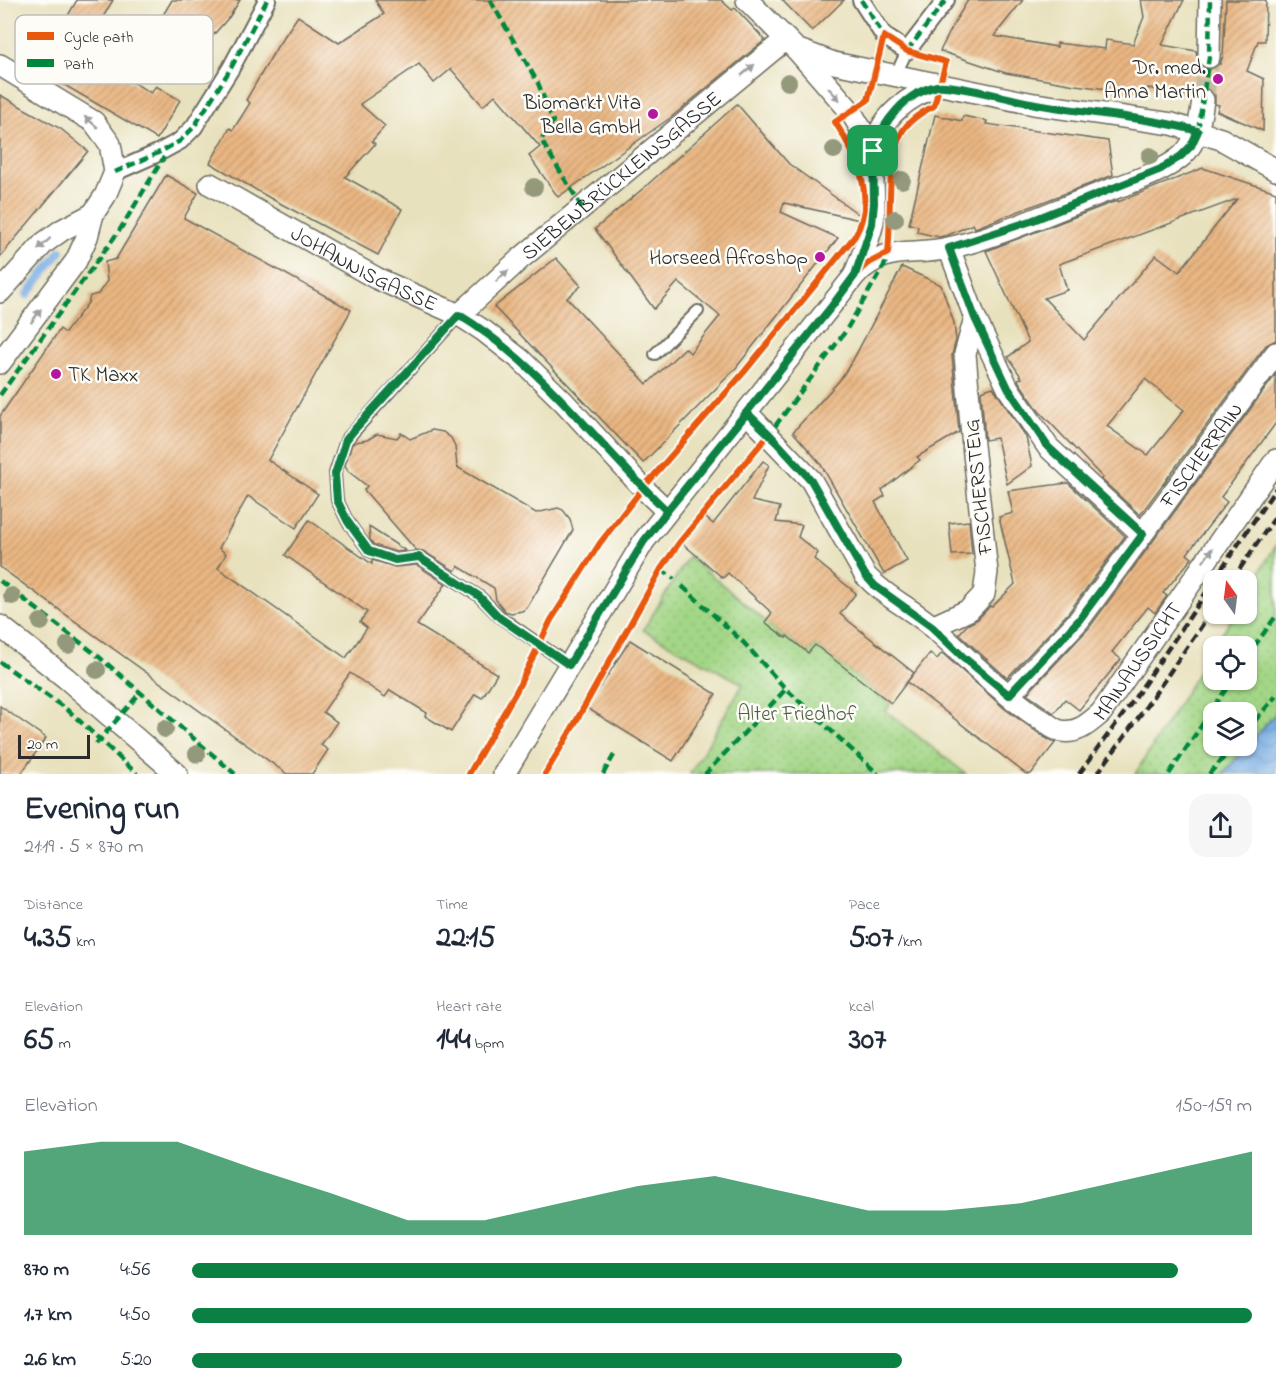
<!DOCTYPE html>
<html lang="en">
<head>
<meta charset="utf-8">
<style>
	:root { --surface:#fff; --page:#f6f6f7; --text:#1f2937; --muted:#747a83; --accent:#0b8043 }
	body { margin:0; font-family:"Indie Flower",sans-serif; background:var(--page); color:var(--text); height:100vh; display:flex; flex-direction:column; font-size:22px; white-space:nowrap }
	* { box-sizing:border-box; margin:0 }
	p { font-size:20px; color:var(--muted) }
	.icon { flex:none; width:33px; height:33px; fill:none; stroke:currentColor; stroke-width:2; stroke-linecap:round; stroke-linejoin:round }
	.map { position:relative; height:774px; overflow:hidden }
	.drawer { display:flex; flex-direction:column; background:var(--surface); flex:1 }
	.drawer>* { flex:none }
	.needle { width:39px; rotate:346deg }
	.buttons { position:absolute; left:1203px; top:570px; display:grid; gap:12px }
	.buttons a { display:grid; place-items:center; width:54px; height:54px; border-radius:12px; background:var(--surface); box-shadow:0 2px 4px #0004; font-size:30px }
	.scale { position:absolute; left:18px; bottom:15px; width:72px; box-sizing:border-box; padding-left:6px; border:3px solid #2b2b2b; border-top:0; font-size:16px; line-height:21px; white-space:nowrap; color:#2b2b2b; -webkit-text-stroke:4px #fdfcf7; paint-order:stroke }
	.pin { position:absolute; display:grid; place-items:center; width:51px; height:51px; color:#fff; margin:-26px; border-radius:12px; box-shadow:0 3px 9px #0006 }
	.round { display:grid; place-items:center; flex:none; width:63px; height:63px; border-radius:18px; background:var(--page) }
	.summary { display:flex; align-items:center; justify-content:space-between; height:102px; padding:0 24px }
	h1 { font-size:33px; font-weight:700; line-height:45px }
	.stats { display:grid; grid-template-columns:repeat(3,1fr); gap:9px; height:102px; padding:6px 24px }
	.stats div { display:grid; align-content:center }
	.stats b { font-size:30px; font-weight:700 }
	.stats small { font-size:16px; font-weight:400 }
	.stats p { font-size:16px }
	.chart { height:168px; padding:12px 24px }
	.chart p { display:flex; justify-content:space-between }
	.chart svg { width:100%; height:108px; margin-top:6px; fill:var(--accent); opacity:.7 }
	ul { padding:0 24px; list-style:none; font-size:20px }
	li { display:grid; grid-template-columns:96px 72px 1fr; align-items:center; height:45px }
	li i { height:15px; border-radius:8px; background:var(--accent) }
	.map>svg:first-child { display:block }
	.grass { fill:url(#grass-dots); stroke:#678058; stroke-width:1.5; fill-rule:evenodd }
	.water { fill:url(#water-waves); stroke:#4f6a86; stroke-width:1.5 }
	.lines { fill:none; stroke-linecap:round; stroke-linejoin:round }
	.stream { stroke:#73aae2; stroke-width:8 }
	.building { fill:url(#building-hatch); fill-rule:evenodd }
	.minor-tunnel { stroke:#c2bda0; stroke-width:21; stroke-dasharray:21 10; stroke-linecap:butt }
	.service-casing { stroke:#6d6b5e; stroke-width:14 }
	.pedestrian-casing { stroke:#6d6b5e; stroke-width:20 }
	.minor-casing { stroke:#6d6b5e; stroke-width:24 }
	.service { stroke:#fff; stroke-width:10 }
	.pedestrian { stroke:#fff; stroke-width:16 }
	.minor { stroke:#fff; stroke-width:21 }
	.rail { stroke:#2b2b2b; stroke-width:4.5; stroke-dasharray:9 4.5; stroke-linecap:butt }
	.quiet { stroke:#00873e; stroke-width:4.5; stroke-dasharray:9 4.5; stroke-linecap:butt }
	.cycleway-casing { stroke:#fdfcf7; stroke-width:10 }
	.cycleway { stroke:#e8590c; stroke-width:6 }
	.tree { fill:#94997c }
	.oneway { fill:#a0a0a0 }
	.route-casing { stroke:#fff; stroke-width:12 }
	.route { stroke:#0b8043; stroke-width:8 }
	.poi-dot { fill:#b5179e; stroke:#fdfcf7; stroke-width:2 }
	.labels { text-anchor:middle; stroke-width:5; stroke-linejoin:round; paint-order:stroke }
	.poi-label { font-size:21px; fill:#2b2b2b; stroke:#fdfcf7; text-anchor:end }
	.street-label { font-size:21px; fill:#2b2b2b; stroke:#fdfcf7 }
	.park-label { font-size:21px; fill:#4f5e46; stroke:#fdfcf7 }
	.key { fill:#fdfcf7; stroke:#bebdba; stroke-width:1.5 }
	.key-label { font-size:16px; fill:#2b2b2b }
</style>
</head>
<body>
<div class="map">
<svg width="1276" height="774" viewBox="0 0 1276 774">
	<defs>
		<pattern id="grass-dots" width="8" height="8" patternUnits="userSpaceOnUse" patternTransform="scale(1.5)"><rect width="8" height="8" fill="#a3d686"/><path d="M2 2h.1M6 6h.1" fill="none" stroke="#8cb874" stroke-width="1.8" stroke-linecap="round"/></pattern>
		<pattern id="water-waves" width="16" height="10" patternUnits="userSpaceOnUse" patternTransform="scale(1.5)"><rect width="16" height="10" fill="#73aae2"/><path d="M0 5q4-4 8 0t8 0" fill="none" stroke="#5f8bb7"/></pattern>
		<pattern id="building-hatch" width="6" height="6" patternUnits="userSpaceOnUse" patternTransform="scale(1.5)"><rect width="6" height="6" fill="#ebb783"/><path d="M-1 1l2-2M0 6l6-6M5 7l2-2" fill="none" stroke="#bf956b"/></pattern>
	</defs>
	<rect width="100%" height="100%" fill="#fdfcf7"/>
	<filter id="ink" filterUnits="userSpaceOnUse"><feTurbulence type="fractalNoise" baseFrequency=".0167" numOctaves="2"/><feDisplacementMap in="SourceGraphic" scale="12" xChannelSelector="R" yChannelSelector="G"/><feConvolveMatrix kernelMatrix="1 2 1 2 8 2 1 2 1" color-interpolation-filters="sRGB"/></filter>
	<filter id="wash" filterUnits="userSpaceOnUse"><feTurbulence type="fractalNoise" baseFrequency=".008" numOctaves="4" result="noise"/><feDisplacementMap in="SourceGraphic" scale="24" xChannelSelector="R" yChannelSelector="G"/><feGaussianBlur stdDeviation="1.35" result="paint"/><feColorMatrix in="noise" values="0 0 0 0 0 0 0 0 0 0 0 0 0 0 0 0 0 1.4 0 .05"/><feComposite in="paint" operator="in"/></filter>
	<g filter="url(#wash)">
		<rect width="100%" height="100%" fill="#e8e1bd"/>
		<g class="grass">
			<path d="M1276,545V713L1222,774H1135L1234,614H1246L1247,593ZM1214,646H1246V680H1214ZM1214,712H1246V746H1214Z"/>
			<polygon points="689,556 785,638 787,636 808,653 815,645 891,703 886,711 966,774 690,774 743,684 643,630"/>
		</g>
		<polygon class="water" points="1276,713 1276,774 1222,774 1223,774"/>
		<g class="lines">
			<polyline class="stream" points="27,295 61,251"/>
		</g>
		<g id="blocks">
			<g class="building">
				<polygon points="77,0 113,0 86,46 120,66 117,73 151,93 156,86 180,100 157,139 37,69"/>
				<polygon points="172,0 240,0 230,16 188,64 148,40"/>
				<polygon points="375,0 721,0 732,10 735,8 765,40 670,118 558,197 529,156 540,147 495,95 483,106 451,69 434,83 419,64 360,104 385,126 372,141 375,144 345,177 402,209 378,255 270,198 210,163 230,128 233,130 250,103 246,100 277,47 298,16 339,43 384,14"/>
				<polygon points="782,0 844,0 812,31"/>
				<polygon points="968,0 1023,0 994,36 1057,47 1057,43 1105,49 1106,40 1133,44 1144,17 1141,0 1184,0 1162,45 1196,51 1198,64 1203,68 1209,70 1220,64 1223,56 1226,0 1266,0 1265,41 1258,41 1247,71 1264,79 1263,131 1217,111 1219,105 1215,104 1215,95 1205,88 1198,88 1191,96 1148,88 1147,94 1075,85 1006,73 940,51 957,18"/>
				<polygon points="0,95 61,129 88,151 0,257"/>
				<polygon points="737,104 789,164 861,216 860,220 784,203 781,212 838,238 735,369 643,463 494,307 556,258 581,286 567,298 647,384 685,348 690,353 720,316 678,282 654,309 595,229 646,186"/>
				<polygon points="935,115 962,121 963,116 987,121 986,124 1108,141 1113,175 975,228 973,224 948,235 939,237 917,232 918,226 909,224"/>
				<path d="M1203,168L1276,192V340L1266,345L1140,515L1101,479L1103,478L1039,411L1019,382L1018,379L1022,378L1008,357L1028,342L986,251L1111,203L1118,201V202ZM1237,199L1179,272L1156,255L1084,340L1044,298L1067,290L1059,264ZM1145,379L1184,410L1148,455L1107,426Z"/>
				<polygon points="166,175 198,193 184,218 351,310 268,460 318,494 296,528 248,496 219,548 226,554 218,568 346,658 367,628 360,622 367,612 285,555 309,520 372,564 372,560 395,567 417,565 446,584 417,625 497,674 482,698 475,694 451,732 425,716 427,713 390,690 385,697 350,673 323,712 337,722 321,745 328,750 312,774 287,774 0,567 0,416 60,329 65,333 88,303 90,296 98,294 107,281 105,262 116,259"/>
				<polygon points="902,267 941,285 954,323 956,340 952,355 959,432 917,457 920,460 882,490 885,496 875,502 907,561 884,574 820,463 793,432 839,381 853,360"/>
				<polygon points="1276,374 1276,423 1221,497 1227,502 1187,554 1192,558 1163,593 1167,596 1155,613 1148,607 1112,652 1121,659 1079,710 1065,699 1054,713 1027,694 1089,628"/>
				<polygon points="993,387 1026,437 1032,466 1007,484 997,438 985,440 981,391"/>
				<polygon points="432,430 443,432 451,438 455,446 457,467 536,513 558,508 563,510 570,519 573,530 527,608 522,611 511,613 505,611 496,600 494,588 458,566 455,571 423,551 416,550 364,490 367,486 348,471 345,465 352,444 356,442 367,440 377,434 397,438 401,433 410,439"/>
				<polygon points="763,461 769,465 752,501 780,507 776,522 802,525 798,537 818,553 814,559 856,593 840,614 914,673 891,703 815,645 808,653 787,636 786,638 765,622 772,613 728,573 723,578 683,544 705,517 713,524"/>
				<polygon points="1068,483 1125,536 1069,612 1007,678 959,634 967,625 978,619 990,606 992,607 1015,584 999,517 1013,513 1008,491"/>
				<polygon points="969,521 972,554 952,555 949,523"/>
				<polygon points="369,527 406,551 396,552 374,545 370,540"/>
				<polygon points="630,640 716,694 673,761 587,708"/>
				<polygon points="930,653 937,659 942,653 1005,709 1044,737 1055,743 1031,774 1026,774 907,682"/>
				<polygon points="0,706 46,738 21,774 0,774"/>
			</g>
		</g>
	</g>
	<g filter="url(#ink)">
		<use href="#blocks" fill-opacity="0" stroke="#6d6b5e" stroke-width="1.5"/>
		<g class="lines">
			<polyline class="minor-tunnel" points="1203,100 1209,57"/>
			<g class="service-casing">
				<g id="service">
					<polyline points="895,76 907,51"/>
					<polyline points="459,315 346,440 335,473 337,500 348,522 369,551 395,560 419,557 479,596 500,617 569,665"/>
					<polyline points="655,354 698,311"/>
				</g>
			</g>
			<g class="pedestrian-casing">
				<g id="pedestrian">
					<polyline points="861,0 884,36 907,51 946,0"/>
					<polyline points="115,172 158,153 180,141 194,127 231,68 267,0"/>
				</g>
			</g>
			<g class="minor-casing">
				<g id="minor">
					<polyline points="747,0 796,49 834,63 1034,104 1172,124 1221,139 1276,170"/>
					<polyline points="797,50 851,112 874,151"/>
					<polyline points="1209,57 1210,0"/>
					<polyline points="0,65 94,122 110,144 115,172 105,196 93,214 87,237 76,261 0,363"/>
					<path id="s1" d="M210,184L376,278L459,315L484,331L521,360L564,402L643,488L667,511"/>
					<polyline points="949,248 975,318 1008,388 1048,447 1142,534"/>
					<path d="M855,274C861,257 870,239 873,221C876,198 870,174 874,151C878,117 910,95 940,85"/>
					<polyline points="0,292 44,243 62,230 93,214"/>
					<path id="s2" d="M459,315L520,259L786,39"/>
					<path id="s3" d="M747,413L811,480L865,575C885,597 912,609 934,628C969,660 1002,694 1042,720C1048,724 1054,730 1061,731C1078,734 1089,723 1101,713L1276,460"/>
					<polyline points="0,626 66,678 177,774"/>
					<polyline points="932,627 969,610 984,594 987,572 972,436 965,354 975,318"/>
					<path id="s4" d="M1009,695L1079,620L1276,353"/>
					<path d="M504,774L644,541L855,275C888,243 909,257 949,248C997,237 1049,213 1096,195C1122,185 1162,174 1183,155C1198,140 1200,120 1203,100"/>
				</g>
			</g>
			<use href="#service" class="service"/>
			<use href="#pedestrian" class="pedestrian"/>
			<use href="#minor" class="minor"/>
			<g class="rail">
				<polyline points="1214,580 1276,488"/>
				<polyline points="1232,580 1276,516"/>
				<polyline points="1079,774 1130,705 1214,581"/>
				<polyline points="1097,774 1143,711 1214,608"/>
			</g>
			<g class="quiet">
				<polyline points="490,0 538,83 553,121 541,140 583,209"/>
				<polyline points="861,0 884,36 888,39"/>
				<polyline points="907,51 946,0"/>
				<polyline points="1198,131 1209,57 1210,0"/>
				<polyline points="115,172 158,153 180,141 194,127 231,68 267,0"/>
				<polyline points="0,395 121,228 164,157"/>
				<polyline points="767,437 845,332 885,264 888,252"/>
				<polyline points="661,569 674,579"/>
				<polyline points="0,581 98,656 235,774"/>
				<polyline points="682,586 743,642 786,689 878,774"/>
				<polyline points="1246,658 1276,616"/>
				<polyline points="0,662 70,712 137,774"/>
				<polyline points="1246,731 1276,696"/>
				<polyline points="96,744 140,693"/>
				<polyline points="603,774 614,755"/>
				<polyline points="709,774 706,773 786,689"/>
				<polyline points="1169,774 1232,680"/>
				<polyline points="1209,774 1234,746"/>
			</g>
			<g class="cycleway-casing">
				<path id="cycleway" d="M469,774L517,690L551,620L600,543L643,488L745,371L855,236C877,198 857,156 835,122L868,100L884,36L907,51L946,62L934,106C922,112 909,120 902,132C885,162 892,219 888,253L867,264L855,275L747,413L769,434L679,543L661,569L570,732L545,774"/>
			</g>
			<use href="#cycleway" class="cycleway"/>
		</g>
		<g class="tree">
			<circle cx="788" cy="82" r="9"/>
			<circle cx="834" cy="150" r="9"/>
			<circle cx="888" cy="150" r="9"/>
			<circle cx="1150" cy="156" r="9"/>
			<circle cx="902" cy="180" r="9"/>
			<circle cx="534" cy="187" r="9"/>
			<circle cx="895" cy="219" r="9"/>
			<circle cx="12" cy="596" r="9"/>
			<circle cx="41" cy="622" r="9"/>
			<circle cx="68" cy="645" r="9"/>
			<circle cx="97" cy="670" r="9"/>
			<circle cx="165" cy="729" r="9"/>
			<circle cx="197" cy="754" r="9"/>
		</g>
		<defs><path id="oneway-solid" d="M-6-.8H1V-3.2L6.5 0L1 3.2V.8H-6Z" transform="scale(1.5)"/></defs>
		<g class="oneway">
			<use href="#oneway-solid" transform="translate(748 70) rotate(-40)"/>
			<use href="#oneway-solid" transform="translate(834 94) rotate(47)"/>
			<use href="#oneway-solid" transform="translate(91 122) rotate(-140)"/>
			<use href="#oneway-solid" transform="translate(44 244) rotate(137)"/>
			<use href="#oneway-solid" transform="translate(502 276) rotate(-42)"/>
			<use href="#oneway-solid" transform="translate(36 316) rotate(-54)"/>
			<use href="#oneway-solid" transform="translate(1208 555) rotate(-55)"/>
		</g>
	</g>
	<g class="lines" filter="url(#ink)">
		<g class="route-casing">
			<path id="route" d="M873,151L874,203L872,224L855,275L832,306L667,511L644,541L569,665L500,618L479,596L419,557L395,560L369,551L348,522L337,500L335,474L346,440L354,430L459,315C542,365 598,445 667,511L747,413L769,434L811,480L865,575L875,586L932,627L962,656L1009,695L1079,620L1143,534L1048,447L1008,388L975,318L949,248L1031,221L1161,169L1181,156L1191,146L1198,131C1143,116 1087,114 1031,103C1013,100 951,83 937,86C905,93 883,121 873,151"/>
		</g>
		<use href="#route" class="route"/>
	</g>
	<g class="poi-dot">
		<circle cx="1218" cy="79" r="6"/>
		<circle cx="653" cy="114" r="6"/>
		<circle cx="820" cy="257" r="6"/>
		<circle cx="56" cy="374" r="6"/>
	</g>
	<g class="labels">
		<g class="poi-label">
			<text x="1206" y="74">Dr. med.<tspan x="1206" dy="24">Anna Martin</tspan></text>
			<text x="641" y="109">Biomarkt Vita<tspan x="641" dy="24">Bella GmbH</tspan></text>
			<text x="808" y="264">Horseed Afroshop</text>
			<text x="68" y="381" text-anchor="start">TK Maxx</text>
		</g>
		<g class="street-label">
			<text dy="7" stroke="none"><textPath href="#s2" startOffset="214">SIEBENBRÜCKLEINSGASSE</textPath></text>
			<text dy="7" stroke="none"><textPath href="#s1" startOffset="176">JOHANNISGASSE</textPath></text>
			<text dy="7" stroke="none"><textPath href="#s4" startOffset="308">FISCHERRAIN</textPath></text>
			<text transform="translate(978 487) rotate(-96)" y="7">FISCHERSTEIG</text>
			<text dy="7" stroke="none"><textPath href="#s3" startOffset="562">MAINAUSSICHT</textPath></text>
		</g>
		<g class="park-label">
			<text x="797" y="720">Alter Friedhof</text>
		</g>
	</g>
	<rect x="15" y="15" width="198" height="69" rx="9" class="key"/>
	<rect x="27" y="32" width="27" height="8" fill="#e8590c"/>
	<rect x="27" y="59" width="27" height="8" fill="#00873e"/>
	<g class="key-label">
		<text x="64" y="42">Cycle path</text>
		<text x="64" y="69">Path</text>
	</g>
</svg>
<div class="buttons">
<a><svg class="needle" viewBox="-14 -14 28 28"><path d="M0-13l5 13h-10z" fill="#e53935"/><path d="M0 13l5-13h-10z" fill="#747a83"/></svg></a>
<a><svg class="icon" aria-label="locate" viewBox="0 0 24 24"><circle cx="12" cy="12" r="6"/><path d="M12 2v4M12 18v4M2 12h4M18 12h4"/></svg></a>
<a><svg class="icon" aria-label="layers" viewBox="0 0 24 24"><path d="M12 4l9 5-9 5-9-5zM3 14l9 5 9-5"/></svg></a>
</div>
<div class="scale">20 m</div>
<div class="pin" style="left:873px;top:151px;background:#1e9e55"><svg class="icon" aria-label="arrive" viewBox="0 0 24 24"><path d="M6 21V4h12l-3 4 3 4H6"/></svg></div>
</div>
<section class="drawer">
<div class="summary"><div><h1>Evening run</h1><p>21:19 · 5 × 870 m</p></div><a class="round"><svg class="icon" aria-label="share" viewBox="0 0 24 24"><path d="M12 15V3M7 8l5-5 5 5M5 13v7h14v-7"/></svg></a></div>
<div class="stats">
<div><p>Distance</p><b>4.35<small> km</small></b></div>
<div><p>Time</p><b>22:15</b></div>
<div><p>Pace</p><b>5:07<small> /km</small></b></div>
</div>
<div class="stats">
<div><p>Elevation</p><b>65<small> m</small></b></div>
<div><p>Heart rate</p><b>144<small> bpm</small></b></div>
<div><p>kcal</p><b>307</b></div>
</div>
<div class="chart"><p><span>Elevation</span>150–159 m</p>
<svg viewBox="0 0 160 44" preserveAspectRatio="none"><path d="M0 44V10L10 6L20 6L30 17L40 27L50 38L60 38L70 31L80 24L90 20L100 27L110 34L120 34L130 31L140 24L150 17L160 10V44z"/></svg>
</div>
<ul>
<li><b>870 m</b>4:56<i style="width:93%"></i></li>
<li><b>1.7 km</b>4:50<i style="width:100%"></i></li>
<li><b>2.6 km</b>5:20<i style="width:67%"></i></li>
</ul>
</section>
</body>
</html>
